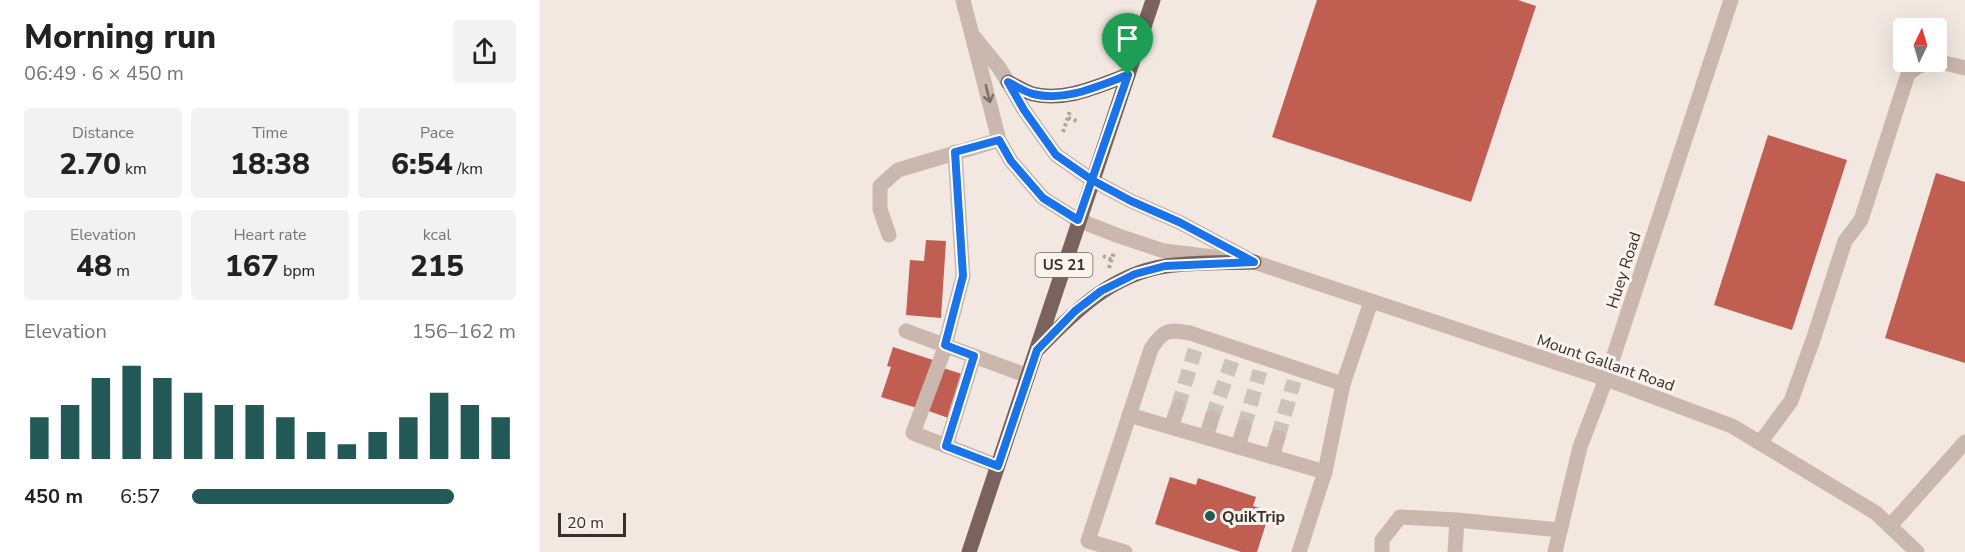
<!DOCTYPE html>
<html lang="en">
<head>
<meta charset="utf-8">
<style>
	:root { --surface:#fff; --page:#f2f2f2; --text:#222; --muted:#767676; --accent:#225956 }
	body { margin:0; font-family:"Nunito Sans",sans-serif; background:var(--page); color:var(--text); height:100vh; display:flex; flex-direction:column; font-size:22px; white-space:nowrap }
	* { box-sizing:border-box; margin:0 }
	p { font-size:20px; color:var(--muted) }
	.icon { flex:none; width:33px; height:33px; fill:none; stroke:currentColor; stroke-width:2; stroke-linecap:round; stroke-linejoin:round }
	.map { position:relative; flex:1; overflow:hidden }
	.sheet { display:flex; flex-direction:column; background:var(--surface); width:540px }
	.sheet>* { flex:none }
	.needle { width:39px; rotate:5deg }
	.controls { position:absolute; left:1353px; top:18px; display:grid; gap:12px }
	.controls a { display:grid; place-items:center; width:54px; height:54px; border-radius:6px; background:var(--surface); box-shadow:0 6px 24px #0002; font-size:30px }
	.scale { position:absolute; left:18px; bottom:15px; width:68px; box-sizing:border-box; padding-left:6px; border:3px solid #392e2b; border-top:0; font-size:16px; line-height:21px; white-space:nowrap; color:#392e2b; -webkit-text-stroke:4px #faf2ed; paint-order:stroke }
	.pin { position:absolute; display:grid; place-items:center; width:51px; height:51px; color:#fff; margin:-62px -26px; border-radius:50% 50% 50% 0; rotate:-45deg; box-shadow:0 0 6px #0007 }
	.pin .icon { rotate:45deg }
	.round { display:grid; place-items:center; flex:none; width:63px; height:63px; border-radius:6px; background:var(--page) }
	.headline { display:flex; align-items:center; justify-content:space-between; height:102px; padding:0 24px }
	h1 { font-size:33px; font-weight:800; line-height:45px }
	.figures { display:grid; grid-template-columns:repeat(3,1fr); gap:9px; height:102px; padding:6px 24px }
	.figures div { display:grid; align-content:center; border-radius:6px; background:var(--page); text-align:center }
	.figures b { font-size:30px; font-weight:800 }
	.figures small { font-size:16px; font-weight:400 }
	.figures p { font-size:16px }
	.chart { height:168px; padding:12px 24px }
	.chart p { display:flex; justify-content:space-between }
	.chart svg { width:100%; height:108px; margin-top:6px; stroke:var(--accent); stroke-width:6 }
	ul { padding:0 24px; list-style:none; font-size:20px }
	li { display:grid; grid-template-columns:96px 72px 1fr; align-items:center; height:45px }
	li i { height:15px; border-radius:8px; background:var(--accent) }
	main { display:flex; flex:1; min-height:0 }
	.map>svg:first-child { display:block }
	.building { fill:#c05e51 }
	.lines { fill:none; stroke-linecap:round; stroke-linejoin:round }
	.minor-tunnel { stroke:#cdc3bd; stroke-width:15; stroke-dasharray:15 8; stroke-linecap:butt }
	.path { stroke:#b6a097; stroke-width:4; stroke-dasharray:3 3; stroke-linecap:butt }
	.minor { stroke:#cab7ad; stroke-width:15 }
	.major { stroke:#7a635d; stroke-width:15 }
	.oneway { stroke:#7a6c66 }
	.route-casing { stroke:#fff; stroke-width:12 }
	.route { stroke:#1a73e8; stroke-width:8 }
	.poi-dot { fill:#225956; stroke:#faf2ed; stroke-width:2 }
	.labels { text-anchor:middle; stroke-width:6; stroke-linejoin:round; paint-order:stroke }
	.shield { fill:#faf2ed; stroke:#736965; stroke-width:1.5 }
	.shield-label { font-size:15px; font-weight:bold; fill:#392e2b }
	.street-label { font-size:16px; fill:#392e2b; stroke:#faf2ed }
	.poi-label { font-size:16px; font-weight:bold; fill:#392e2b; stroke:#faf2ed; text-anchor:start }
</style>
</head>
<body>
<main>
<section class="sheet">
<div class="headline"><div><h1>Morning run</h1><p>06:49 · 6 × 450 m</p></div><a class="round"><svg class="icon" aria-label="share" viewBox="0 0 24 24"><path d="M12 15V3M7 8l5-5 5 5M5 13v7h14v-7"/></svg></a></div>
<div class="figures">
<div><p>Distance</p><b>2.70<small> km</small></b></div>
<div><p>Time</p><b>18:38</b></div>
<div><p>Pace</p><b>6:54<small> /km</small></b></div>
</div>
<div class="figures">
<div><p>Elevation</p><b>48<small> m</small></b></div>
<div><p>Heart rate</p><b>167<small> bpm</small></b></div>
<div><p>kcal</p><b>215</b></div>
</div>
<div class="chart"><p><span>Elevation</span>156–162 m</p>
<svg viewBox="0 0 160 44" preserveAspectRatio="none"><path d="M5 44V27M15 44V22M25 44V11M35 44V6M45 44V11M55 44V17M65 44V22M75 44V22M85 44V27M95 44V33M105 44V38M115 44V33M125 44V27M135 44V17M145 44V22M155 44V27"/></svg>
</div>
<ul>
<li><b>450 m</b>6:57<i style="width:81%"></i></li>
</ul>
</section>
<div class="map">
<svg width="1425" height="552" viewBox="0 0 1425 552">
	<rect width="100%" height="100%" fill="#f2e8e1"/>
	<g class="building">
		<polygon points="777,0 978,0 996,6 931,202 732,137"/>
		<polygon points="1228,135 1307,160 1252,330 1174,305"/>
		<polygon points="1396,173 1425,182 1425,363 1345,338"/>
		<polygon points="386,240 406,241 401,318 366,315 370,260 384,261"/>
		<polygon points="353,347 393,360 377,408 341,397 351,367 347,366"/>
		<polygon points="400,367 425,375 411,419 386,410"/>
		<polygon points="630,477 656,485 658,478 716,497 713,506 730,511 717,552 701,552 615,524"/>
	</g>
	<g class="lines">
		<g class="minor-tunnel">
			<polyline points="638,407 655,350"/>
			<polyline points="672,418 692,361"/>
			<polyline points="704,427 720,371"/>
			<polyline points="738,437 754,381"/>
		</g>
		<g class="path">
			<polyline points="528,118 537,121"/>
			<polyline points="523,132 530,111"/>
			<polyline points="563,256 572,260"/>
			<polyline points="569,268 574,252"/>
		</g>
		<g class="minor">
			<polyline points="423,0 459,140 471,161 503,198 538,220 579,236 624,251 681,258"/>
			<polyline points="434,37 460,69 484,110 516,155 552,180 591,201 639,222 714,262 1066,379 1192,426 1336,513 1377,552"/>
			<polyline points="1396,61 1425,68"/>
			<polyline points="415,152 423,276 403,353 373,433 458,466"/>
			<polyline points="349,235 340,209 340,186 358,170 459,140"/>
			<polyline points="366,331 488,376"/>
			<polyline points="589,415 785,472"/>
			<polyline points="631,427 638,407"/>
			<polyline points="666,437 672,418"/>
			<polyline points="1220,443 1251,401 1274,337 1305,241 1321,220 1368,74 1377,67 1392,62"/>
			<polyline points="406,446 434,356"/>
			<polyline points="698,447 704,427"/>
			<polyline points="732,457 738,437"/>
			<polyline points="1350,526 1425,442"/>
			<path d="M585,552L548,541L611,349C623,330 628,329 650,333L803,384"/>
			<polyline points="759,552 785,472 803,384 831,302"/>
			<polyline points="842,552 842,540 860,517 917,520 1020,530"/>
			<polyline points="915,552 917,520"/>
			<polyline points="1015,552 1040,447 1066,379 1191,0"/>
		</g>
		<g class="major">
			<path d="M468,82C476,86 485,92 493,94C526,102 558,86 588,75"/>
			<path d="M499,348C535,311 572,274 626,266C654,262 685,263 714,262"/>
			<polyline points="429,552 613,0"/>
		</g>
	</g>
	<defs><path id="oneway-shaft" d="M-6 0H5M1.5-3L5.5 0L1.5 3" fill="none" stroke-width="1.6" stroke-linecap="round" stroke-linejoin="round" transform="scale(1.5)"/></defs>
	<use class="oneway" href="#oneway-shaft" transform="translate(448 94) rotate(76)"/>
	<g class="lines">
		<g class="route-casing">
			<path id="route" d="M588,75L538,220L503,198L471,161L459,140L415,152L423,276L405,345L434,356L406,446L458,466L497,350L535,311L561,291L595,274L625,266L714,262L639,222L591,201L552,180L516,155L484,110L468,82C476,86 485,92 493,94C526,102 558,86 588,75"/>
		</g>
		<use href="#route" class="route"/>
	</g>
	<circle class="poi-dot" cx="670" cy="516" r="6"/>
	<g class="labels">
		<rect class="shield" x="495.5" y="253" width="57" height="24" rx="4.5"/>
		<g class="shield-label">
			<text x="524" y="270">US 21</text>
		</g>
		<g class="street-label">
			<text transform="translate(1083 270) rotate(-72)" y="6">Huey Road</text>
			<text transform="translate(1066 362) rotate(19)" y="6">Mount Gallant Road</text>
		</g>
		<g class="poi-label">
			<text x="682" y="522">QuikTrip</text>
		</g>
	</g>
</svg>
<div class="controls">
<a><svg class="needle" viewBox="-14 -14 28 28"><path d="M0-13l5 13h-10z" fill="#e53935"/><path d="M0 13l5-13h-10z" fill="#767676"/></svg></a>
</div>
<div class="scale">20 m</div>
<div class="pin" style="left:588px;top:75px;background:#1e9e55"><svg class="icon" aria-label="arrive" viewBox="0 0 24 24"><path d="M6 21V4h12l-3 4 3 4H6"/></svg></div>
</div>
</main>
</body>
</html>
